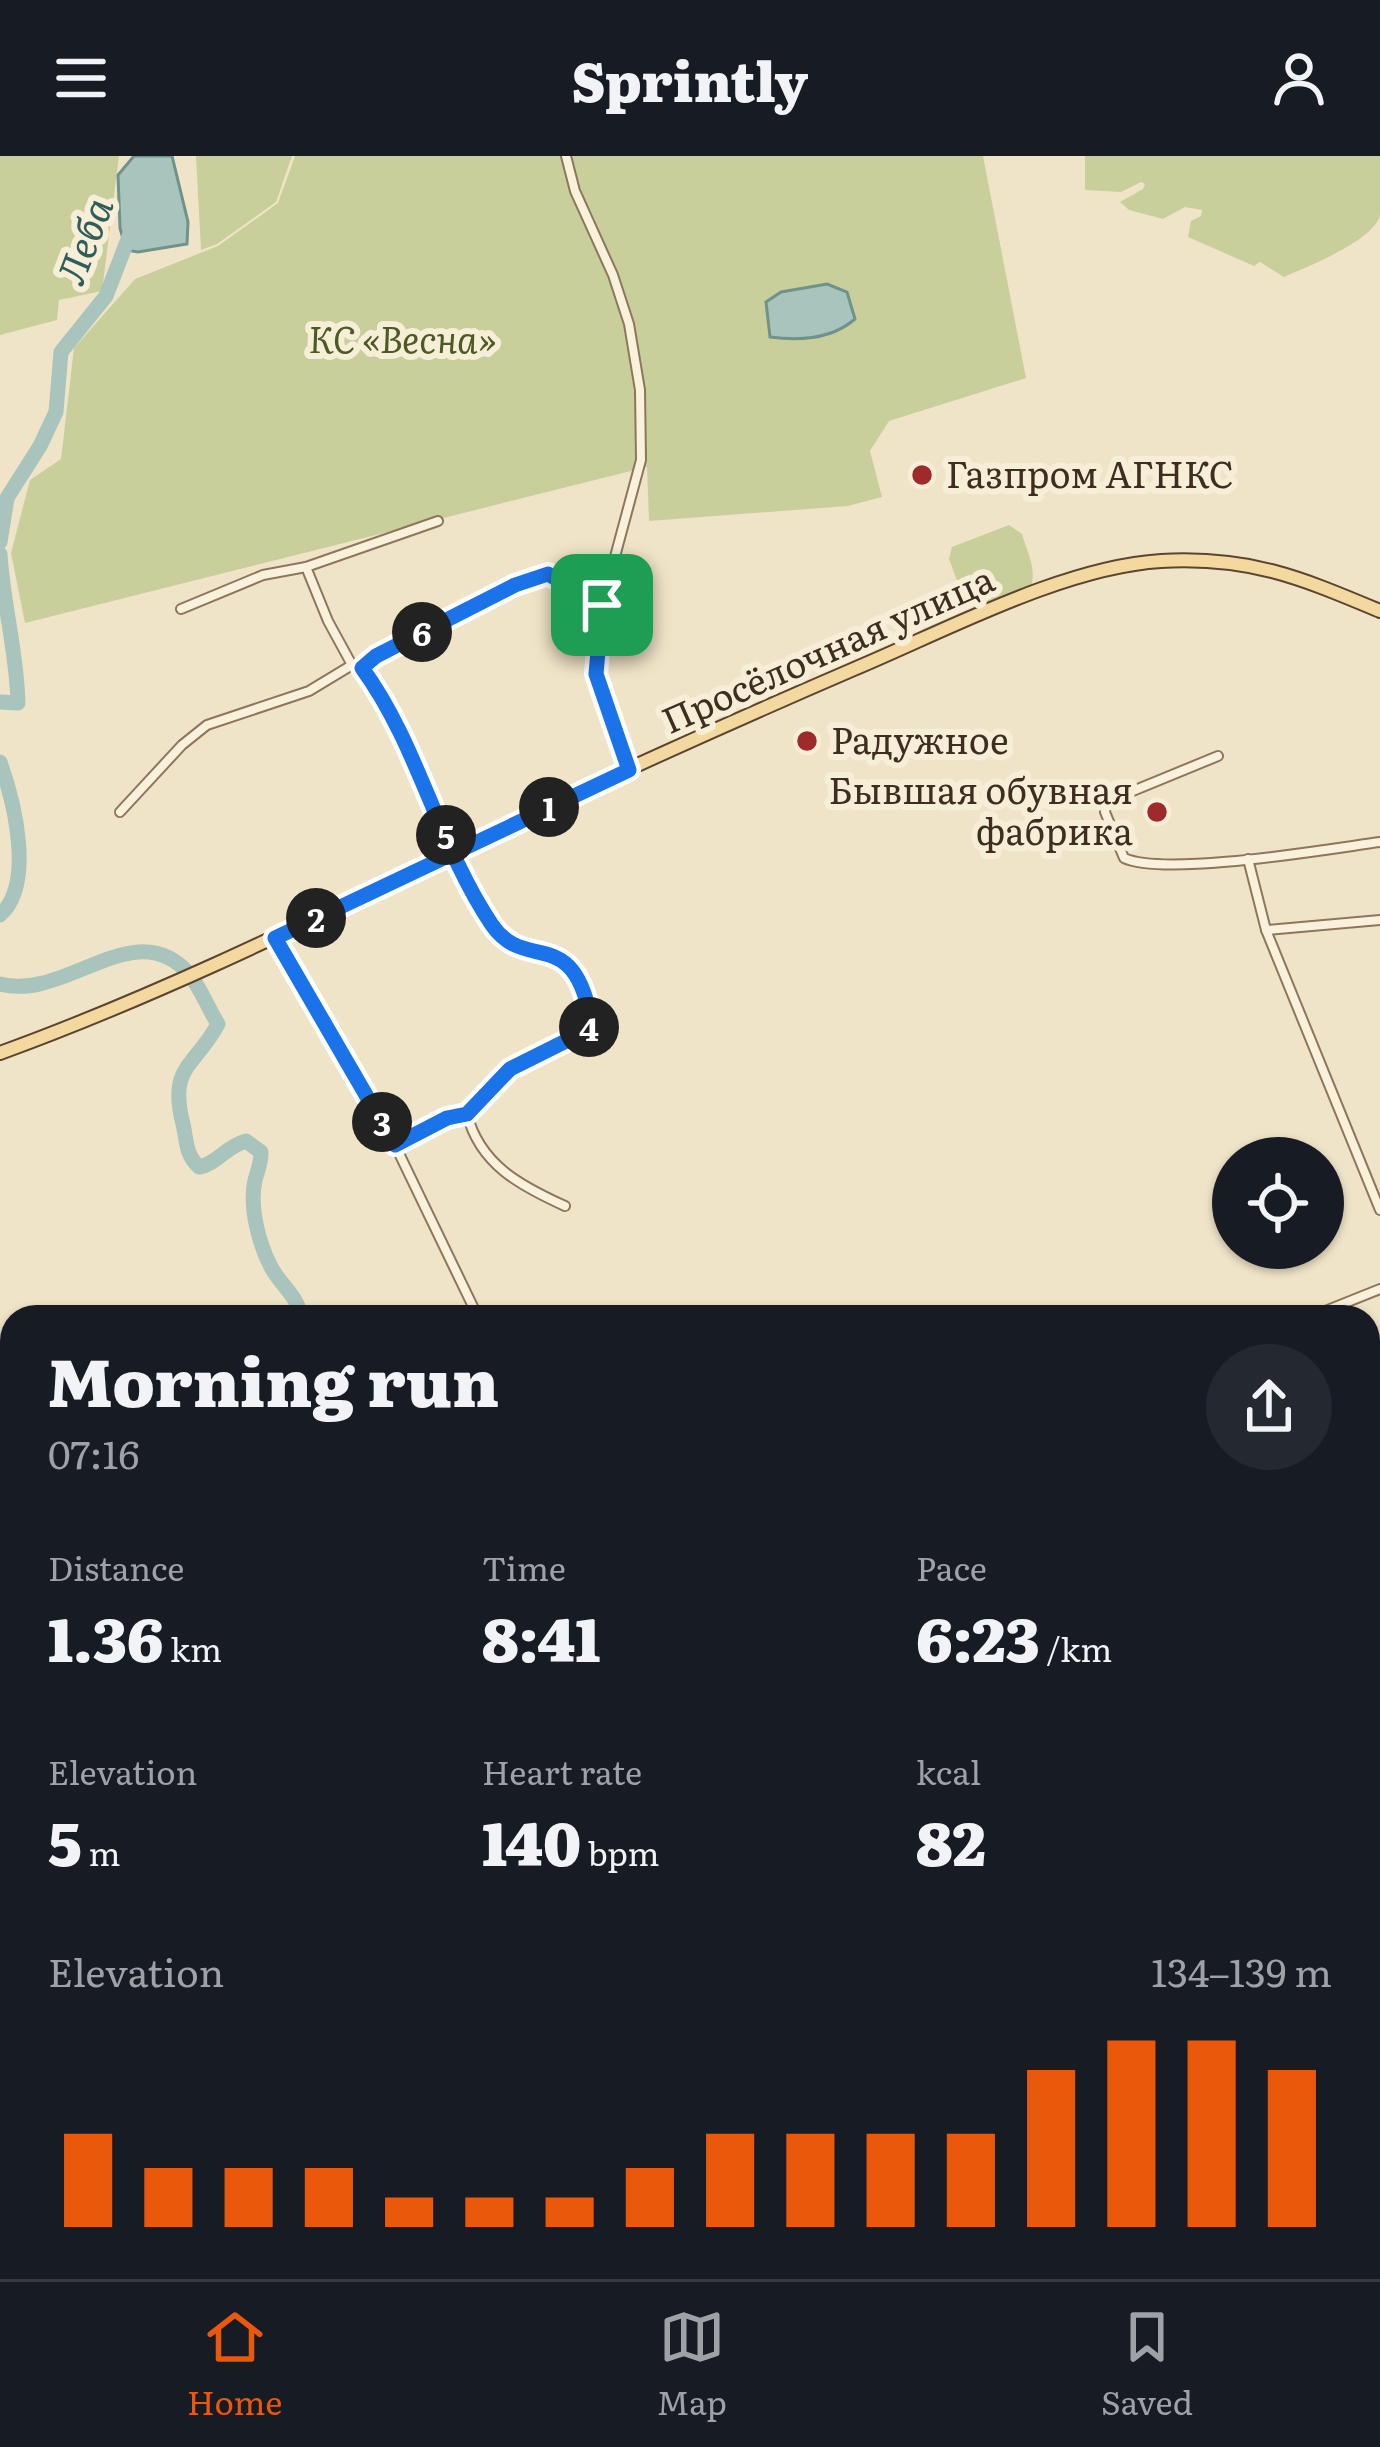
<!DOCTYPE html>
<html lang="en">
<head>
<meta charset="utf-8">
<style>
	:root { --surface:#171b24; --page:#242831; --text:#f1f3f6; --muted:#9ea1a6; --line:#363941; --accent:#ea580c }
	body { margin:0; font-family:Literata,serif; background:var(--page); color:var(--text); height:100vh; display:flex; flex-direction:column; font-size:45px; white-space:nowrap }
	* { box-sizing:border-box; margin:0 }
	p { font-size:39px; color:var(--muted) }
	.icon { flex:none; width:66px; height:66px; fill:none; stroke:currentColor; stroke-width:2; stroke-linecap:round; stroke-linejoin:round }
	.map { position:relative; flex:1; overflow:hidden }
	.side { position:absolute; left:0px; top:1149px; width:1380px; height:975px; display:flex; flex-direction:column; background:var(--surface); border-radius:36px 36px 0 0; box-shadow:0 3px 9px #0004 }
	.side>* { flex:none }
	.fabs { position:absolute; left:1212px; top:981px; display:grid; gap:24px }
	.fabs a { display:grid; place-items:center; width:132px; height:132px; border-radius:50%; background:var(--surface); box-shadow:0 3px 9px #0004; font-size:60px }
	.pin { position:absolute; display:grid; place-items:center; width:102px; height:102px; color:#fff; margin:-51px; border-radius:24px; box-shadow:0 6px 18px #0006 }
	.km { position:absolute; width:60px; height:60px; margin:-30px; border-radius:50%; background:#222; color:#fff; font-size:33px; line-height:60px; text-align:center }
	.round { display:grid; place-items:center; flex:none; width:126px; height:126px; border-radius:63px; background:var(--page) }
	.overview { display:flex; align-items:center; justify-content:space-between; height:204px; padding:0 48px }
	h1 { font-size:66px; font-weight:800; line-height:90px }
	.metrics { display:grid; grid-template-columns:repeat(3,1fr); gap:18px; height:204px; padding:12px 48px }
	.metrics div { display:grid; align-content:center }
	.metrics b { font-size:60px; font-weight:800 }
	.metrics small { font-size:33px; font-weight:400 }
	.metrics p { font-size:33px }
	.chart { height:336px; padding:24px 48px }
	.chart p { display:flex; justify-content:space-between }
	.chart svg { width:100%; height:216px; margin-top:12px; stroke:var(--accent); stroke-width:6 }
	header { display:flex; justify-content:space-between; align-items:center; height:156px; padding:0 48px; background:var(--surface); font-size:54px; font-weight:800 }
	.tab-bar { display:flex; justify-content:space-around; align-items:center; height:168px; border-top:3px solid var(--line); background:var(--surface); font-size:33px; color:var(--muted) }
	.tab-bar a { display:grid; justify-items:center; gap:6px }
	.tab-bar .current { color:var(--accent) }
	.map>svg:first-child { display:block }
	.green { fill:#c9cf9b }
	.water { fill:#a9c4bc; stroke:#6f938a; stroke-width:3 }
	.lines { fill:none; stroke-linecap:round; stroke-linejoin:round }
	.stream { stroke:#6f938a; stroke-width:3 }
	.river { stroke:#a9c4bc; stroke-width:15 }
	.minor-casing { stroke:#8d765c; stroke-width:12 }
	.primary-casing { stroke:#5b4430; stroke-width:16 }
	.minor { stroke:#faf1dc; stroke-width:8 }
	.primary { stroke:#f3d9a0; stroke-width:12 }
	.route-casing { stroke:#fff; stroke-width:24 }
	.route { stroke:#1a73e8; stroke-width:15 }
	.poi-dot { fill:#9e2a2b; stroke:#f7eed8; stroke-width:4.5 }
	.labels { text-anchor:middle; stroke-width:12; stroke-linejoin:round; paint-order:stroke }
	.park-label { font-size:36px; font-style:italic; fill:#4d5a26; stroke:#f7eed8 }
	.poi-label { font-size:36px; fill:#3d2e20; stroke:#f7eed8; text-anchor:start }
	.street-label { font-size:36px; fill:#3d2e20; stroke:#f7eed8 }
	.water-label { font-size:39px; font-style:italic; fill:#2f5d5a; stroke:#f7eed8 }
</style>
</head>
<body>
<header><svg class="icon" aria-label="menu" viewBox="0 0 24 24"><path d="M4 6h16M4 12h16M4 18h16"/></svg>Sprintly<svg class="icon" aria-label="person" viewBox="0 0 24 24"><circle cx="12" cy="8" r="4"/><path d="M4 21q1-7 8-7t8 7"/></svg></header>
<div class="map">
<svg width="1380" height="2123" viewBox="0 0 1380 2123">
	<rect width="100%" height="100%" fill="#f0e4c8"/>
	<g class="green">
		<polygon points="0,0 119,0 102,135 59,144 57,164 0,179"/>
		<polygon points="196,0 292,0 276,46 217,88 201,94"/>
		<polygon points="295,0 983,0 1026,222 889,265 870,295 882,341 848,350 649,365 647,311 25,467 11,397 30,324 61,303 74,192 135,123 218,90 278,47"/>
		<path d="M1085,0H1380C1380,18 1380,41 1380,59C1375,84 1307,111 1284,121L1260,106L1254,110L1188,81L1191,65L1201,60L1202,54L1185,51L1163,63L1129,54L1120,46L1143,33L1145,28L1141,26L1121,36L1085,34Z"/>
		<path d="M1009,369L1022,378C1027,396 1039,417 1029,434L979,454L965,446L949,403L952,391Z"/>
		<polygon points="12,1595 12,2112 643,2112 643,2123 0,2123 0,1633 10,1629"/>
	</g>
	<g class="water">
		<polygon points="134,0 172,0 188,66 187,88 138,96 126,94 120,72 118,19"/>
		<path d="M827,128L847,136L855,163C832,183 799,185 770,181L766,146L781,136Z"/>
		<polygon points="675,2112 925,2112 925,2123 674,2123"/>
	</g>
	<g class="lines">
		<polyline class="stream" points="0,1497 12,1499"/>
		<g class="river">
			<polyline points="0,386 7,342 40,290 56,256 61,196 106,140 130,78"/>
			<path d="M0,398C3,448 17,497 18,547L0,546"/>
			<path d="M0,606C14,645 35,728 0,759"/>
			<path d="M0,828C66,846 135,755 190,819C201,833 208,852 218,868C195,911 168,910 183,968C187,985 185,998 199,1011C217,1008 225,991 246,985L261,996C261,1008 258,1013 255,1024C249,1051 259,1088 271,1111C281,1130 298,1140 301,1161"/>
		</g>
		<g class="minor-casing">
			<g id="minor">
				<polyline points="566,0 575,35 613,119 629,168 640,234 641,304 602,449 596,518 629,612"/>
				<polyline points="306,411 328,465 352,509"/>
				<polyline points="181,453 263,419 306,411 438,365"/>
				<path d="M362,512C419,590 438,690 493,769C520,809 562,779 585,837C589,849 593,860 588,873L510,913L467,958C480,1009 521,1030 565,1050"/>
				<path d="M1218,600L1106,646L1105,656L1124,702C1165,721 1328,693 1380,686"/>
				<polyline points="120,656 182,589 207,569 309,535 352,509 362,512 377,499 515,429 548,418 601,449"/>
				<polyline points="1248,703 1266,774 1380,1054"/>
				<polyline points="1266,774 1380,764"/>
				<polyline points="275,782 395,989 478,1161"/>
				<polyline points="395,989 433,968 467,958"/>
				<polyline points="1310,1161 1380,1133"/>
				<polyline points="0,1227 12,1260"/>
				<polyline points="0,1457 12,1455"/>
				<polyline points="1368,1559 1380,1554"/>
				<polyline points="1176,2112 1181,2123"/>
			</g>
		</g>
		<g class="primary-casing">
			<path id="primary" d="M0,897C154,841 301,769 448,698C582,633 717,572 854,513C945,475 1063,411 1161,405C1250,400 1301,422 1380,455"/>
		</g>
		<use href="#minor" class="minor"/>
		<use href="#primary" class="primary"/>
	</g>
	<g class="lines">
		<g class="route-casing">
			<path id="route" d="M602,449L596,518L629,614L275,782L395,989L447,962L467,958L510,913L582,877L591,864C573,767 526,818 492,769C438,689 419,590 362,512L376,500L515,429L548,418L602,449"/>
		</g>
		<use href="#route" class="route"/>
	</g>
	<g class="poi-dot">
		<circle cx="922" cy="319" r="12"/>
		<circle cx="807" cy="585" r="12"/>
		<circle cx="1157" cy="656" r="12"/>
	</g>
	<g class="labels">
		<g class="park-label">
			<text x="402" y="197">КС «Весна»</text>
		</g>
		<g class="poi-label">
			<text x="946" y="332">Газпром АГНКС</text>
			<text x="831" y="598">Радужное</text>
			<text x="1133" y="648" text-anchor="end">Бывшая обувная<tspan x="1133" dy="41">фабрика</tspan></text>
		</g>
		<g class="street-label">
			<text transform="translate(828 494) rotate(-24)" y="13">Просёлочная улица</text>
		</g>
		<g class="water-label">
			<text transform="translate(85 85) rotate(-69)" y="14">Леба</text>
		</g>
	</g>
</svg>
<div class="fabs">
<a><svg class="icon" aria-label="locate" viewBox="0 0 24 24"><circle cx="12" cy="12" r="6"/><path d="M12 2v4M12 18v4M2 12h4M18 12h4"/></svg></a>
</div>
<div class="pin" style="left:602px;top:449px;background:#1e9e55"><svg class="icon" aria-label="arrive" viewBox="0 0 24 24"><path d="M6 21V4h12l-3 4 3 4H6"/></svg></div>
<b class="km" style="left:549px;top:651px">1</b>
<b class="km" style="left:316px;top:762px">2</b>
<b class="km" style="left:382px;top:966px">3</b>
<b class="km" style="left:589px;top:871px">4</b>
<b class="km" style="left:446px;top:679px">5</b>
<b class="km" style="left:422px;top:476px">6</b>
<section class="side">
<div class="overview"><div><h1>Morning run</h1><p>07:16</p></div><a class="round"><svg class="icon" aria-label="share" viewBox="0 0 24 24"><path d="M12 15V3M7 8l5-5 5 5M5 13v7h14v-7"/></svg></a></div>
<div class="metrics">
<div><p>Distance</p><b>1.36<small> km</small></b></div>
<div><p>Time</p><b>8:41</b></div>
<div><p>Pace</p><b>6:23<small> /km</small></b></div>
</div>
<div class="metrics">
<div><p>Elevation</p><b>5<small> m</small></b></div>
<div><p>Heart rate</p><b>140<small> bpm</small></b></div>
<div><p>kcal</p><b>82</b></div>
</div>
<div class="chart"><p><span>Elevation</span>134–139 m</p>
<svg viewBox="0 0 160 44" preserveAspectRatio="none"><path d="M5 44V25M15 44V32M25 44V32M35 44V32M45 44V38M55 44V38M65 44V38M75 44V32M85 44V25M95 44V25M105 44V25M115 44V25M125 44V12M135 44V6M145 44V6M155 44V12"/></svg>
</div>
</section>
</div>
<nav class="tab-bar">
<a class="current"><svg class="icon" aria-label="home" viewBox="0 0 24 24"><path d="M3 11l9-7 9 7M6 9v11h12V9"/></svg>Home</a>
<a><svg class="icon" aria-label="map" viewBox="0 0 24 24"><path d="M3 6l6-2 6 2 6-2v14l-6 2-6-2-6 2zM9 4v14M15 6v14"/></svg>Map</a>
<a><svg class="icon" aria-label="saved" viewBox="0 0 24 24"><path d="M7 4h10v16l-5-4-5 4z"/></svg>Saved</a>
</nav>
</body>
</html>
